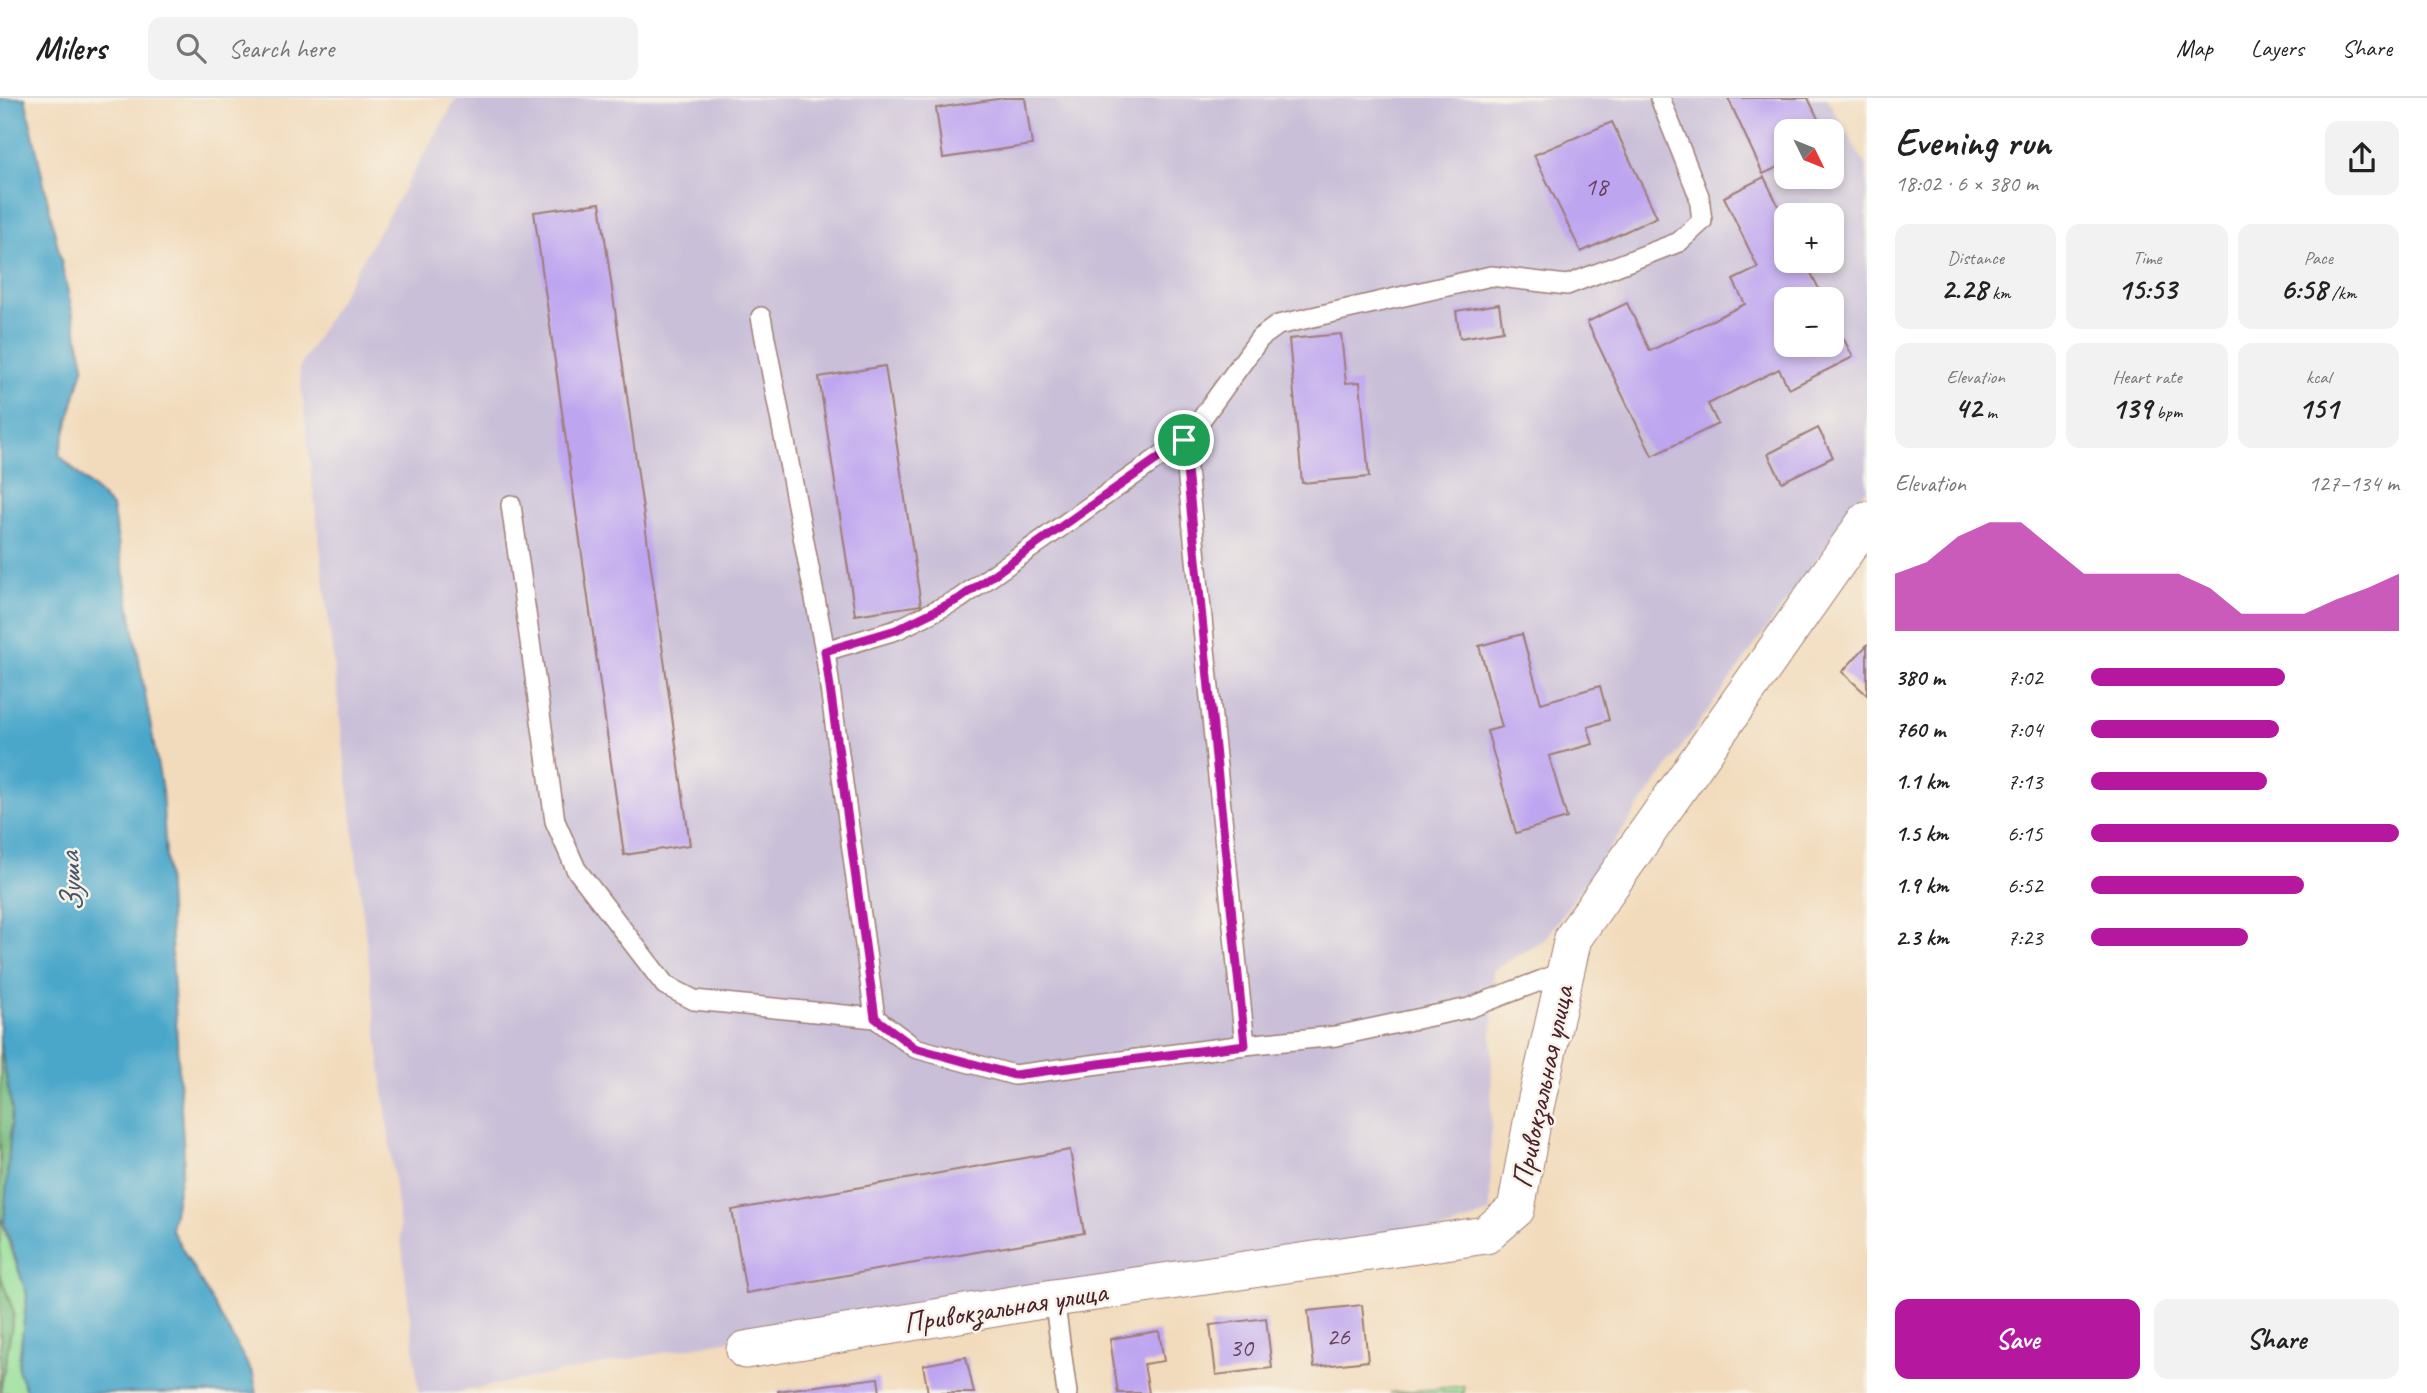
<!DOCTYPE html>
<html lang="en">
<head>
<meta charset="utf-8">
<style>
	:root { --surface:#fff; --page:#f2f2f2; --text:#222; --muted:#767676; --line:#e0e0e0; --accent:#b5179e }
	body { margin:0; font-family:Caveat,sans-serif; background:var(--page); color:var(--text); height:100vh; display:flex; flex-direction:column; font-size:26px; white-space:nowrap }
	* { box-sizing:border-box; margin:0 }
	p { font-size:23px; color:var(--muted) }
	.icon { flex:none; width:38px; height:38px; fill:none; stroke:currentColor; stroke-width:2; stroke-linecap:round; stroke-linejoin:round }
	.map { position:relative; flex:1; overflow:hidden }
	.details { display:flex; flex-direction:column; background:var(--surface); width:560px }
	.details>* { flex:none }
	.needle { width:46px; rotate:133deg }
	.tools { position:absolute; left:1774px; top:21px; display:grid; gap:14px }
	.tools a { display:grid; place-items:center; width:70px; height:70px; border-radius:14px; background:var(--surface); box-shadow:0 4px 10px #0003; font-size:35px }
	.pin { position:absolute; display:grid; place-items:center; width:60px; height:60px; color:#fff; margin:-30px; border:4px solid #fff; border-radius:50%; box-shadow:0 2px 7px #0007 }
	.round { display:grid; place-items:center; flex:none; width:74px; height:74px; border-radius:14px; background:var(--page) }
	.summary { display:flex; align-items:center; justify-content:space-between; height:119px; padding:0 28px }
	h1 { font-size:38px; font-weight:700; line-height:52px }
	.metrics { display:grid; grid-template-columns:repeat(3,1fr); gap:10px; height:119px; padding:7px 28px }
	.metrics div { display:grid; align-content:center; border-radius:14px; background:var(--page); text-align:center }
	.metrics b { font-size:30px; font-weight:700 }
	.metrics small { font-size:19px; font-weight:400 }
	.metrics p { font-size:19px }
	.chart { height:196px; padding:14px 28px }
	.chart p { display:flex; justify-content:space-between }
	.chart svg { width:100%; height:126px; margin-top:7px; fill:var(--accent); opacity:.7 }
	.action { display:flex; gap:14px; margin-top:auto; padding:14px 28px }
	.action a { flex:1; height:80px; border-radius:14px; background:var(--accent); color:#fff; font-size:28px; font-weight:700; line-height:80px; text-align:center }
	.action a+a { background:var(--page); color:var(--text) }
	ul { padding:0 28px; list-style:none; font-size:23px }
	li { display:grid; grid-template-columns:112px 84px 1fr; align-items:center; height:52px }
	li i { height:18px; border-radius:9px; background:var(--accent) }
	header { display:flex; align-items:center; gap:42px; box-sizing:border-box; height:98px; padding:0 35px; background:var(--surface); border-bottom:2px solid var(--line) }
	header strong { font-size:33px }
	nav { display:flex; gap:38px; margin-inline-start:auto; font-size:24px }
	.search { width:490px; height:63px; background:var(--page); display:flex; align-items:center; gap:18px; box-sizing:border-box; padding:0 24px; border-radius:14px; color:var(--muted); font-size:26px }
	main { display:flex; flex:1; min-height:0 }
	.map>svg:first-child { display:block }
	.industrial { fill:#c9bfd8; fill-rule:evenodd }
	.green { fill:#97df99; stroke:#707f62; stroke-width:2 }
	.forest { fill:#79be81; stroke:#626e56; stroke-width:2 }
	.water { fill:#4ba7ca; stroke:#4a637a; stroke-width:2 }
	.building { fill:#bea5f0 }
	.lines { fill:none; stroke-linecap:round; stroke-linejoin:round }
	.lane-casing { stroke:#9e7d74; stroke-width:22 }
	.street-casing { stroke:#9e7d74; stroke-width:39 }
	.lane { stroke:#fff; stroke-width:19 }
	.street { stroke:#fff; stroke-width:37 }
	.route-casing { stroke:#fff; stroke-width:14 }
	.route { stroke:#b5179e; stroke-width:9 }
	.labels { text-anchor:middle; stroke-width:5; stroke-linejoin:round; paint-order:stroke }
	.number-label { font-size:26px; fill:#67405c }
	.street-label { font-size:30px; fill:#4a1f2b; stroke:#f7f3e8 }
	.water-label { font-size:32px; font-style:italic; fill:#4a556b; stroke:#f7f3e8 }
</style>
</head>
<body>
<header>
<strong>Milers</strong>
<div class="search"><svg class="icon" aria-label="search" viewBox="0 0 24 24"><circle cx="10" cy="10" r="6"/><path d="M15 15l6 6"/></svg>Search here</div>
<nav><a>Map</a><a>Layers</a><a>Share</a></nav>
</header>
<main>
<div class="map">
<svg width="1867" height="1295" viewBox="0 0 1867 1295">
	<rect width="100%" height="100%" fill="#f7f3e8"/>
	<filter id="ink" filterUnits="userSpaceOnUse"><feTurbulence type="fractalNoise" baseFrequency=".0143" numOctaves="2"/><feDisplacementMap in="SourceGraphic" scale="14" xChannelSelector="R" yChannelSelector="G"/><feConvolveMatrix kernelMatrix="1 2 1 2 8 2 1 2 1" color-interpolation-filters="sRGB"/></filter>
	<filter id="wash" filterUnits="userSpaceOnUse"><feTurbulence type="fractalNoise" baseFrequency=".00686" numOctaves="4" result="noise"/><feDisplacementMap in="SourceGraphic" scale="28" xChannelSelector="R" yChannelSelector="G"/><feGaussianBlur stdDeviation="1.57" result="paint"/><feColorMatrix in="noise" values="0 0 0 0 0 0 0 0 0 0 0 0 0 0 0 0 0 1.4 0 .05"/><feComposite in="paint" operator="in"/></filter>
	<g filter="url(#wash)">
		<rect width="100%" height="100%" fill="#f2dbbc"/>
		<path class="industrial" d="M457,0H1827L1867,70V390L1544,842L1493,872L1490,1114L1450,1130L1042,1191L1006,1189L453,1295H419L299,270ZM1787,33H1832V79H1787ZM1787,117H1832V163H1787ZM1787,201H1832V247H1787Z"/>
		<g class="green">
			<polygon points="0,1120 27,1197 18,1272 27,1295 0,1295"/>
			<polygon points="1464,1288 1464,1295 1390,1295"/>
		</g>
		<g class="forest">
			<polygon points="0,944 12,1012 4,1125 0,1120"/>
			<polygon points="0,1176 14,1215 0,1295"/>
		</g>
		<polygon class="water" points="0,0 25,0 84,267 59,357 112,409 162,692 184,1060 171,1131 253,1276 257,1295 27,1295 18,1272 27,1197 4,1125 12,1012 0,944"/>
		<g id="blocks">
			<g class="building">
				<polygon points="1004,0 1025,0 1032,47 943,60 936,10"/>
				<polygon points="1728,0 1808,0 1824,33 1787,33 1787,65 1763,76"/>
				<polygon points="1612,24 1657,119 1581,154 1534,57"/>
				<polygon points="1764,79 1787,125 1787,163 1805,163 1824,201 1787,201 1787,247 1832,247 1832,218 1853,259 1789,291 1779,271 1708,306 1718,326 1652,358 1587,224 1627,205 1650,253 1745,206 1733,182 1758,170 1724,99"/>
				<polygon points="600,105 690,747 624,757 534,114"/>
				<polygon points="1499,206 1503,233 1460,240 1456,213"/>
				<polygon points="1341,236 1346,285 1360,284 1369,379 1302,385 1289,241"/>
				<polygon points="885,268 921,507 855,517 819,279"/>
				<polygon points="1818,330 1833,359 1782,384 1768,356"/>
				<polygon points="1522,536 1541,605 1600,588 1609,622 1588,629 1593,646 1549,658 1567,720 1516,735 1487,633 1502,629 1479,548"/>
				<polygon points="1867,547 1867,597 1842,574"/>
				<polygon points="1070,1052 1084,1135 746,1195 732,1112"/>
				<polygon points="1362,1207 1368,1263 1314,1269 1308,1213"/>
				<polygon points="1266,1220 1272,1270 1216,1277 1210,1227"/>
				<polygon points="1159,1233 1164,1263 1144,1266 1149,1295 1118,1295 1110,1241"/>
				<polygon points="966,1259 974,1295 928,1295 923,1267"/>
				<polygon points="878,1280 880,1295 778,1295 778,1293"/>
			</g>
		</g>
	</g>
	<g filter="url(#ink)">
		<use href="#blocks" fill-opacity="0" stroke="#9e7d74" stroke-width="2"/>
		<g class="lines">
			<g class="lane-casing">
				<g id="lane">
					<polyline points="761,219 825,553 896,532 959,501 1189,338 1260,240 1278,227 1491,178 1567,187 1679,144 1702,123 1699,98 1660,0"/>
					<polyline points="511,407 555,723 576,771 665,887 694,902 875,920"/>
					<polyline points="825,553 875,920 915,950 1014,977 1245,947 1184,342"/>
					<polyline points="1245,947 1336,938 1469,910 1566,873"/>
					<polyline points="1054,1200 1067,1295"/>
				</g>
			</g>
			<g class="street-casing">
				<polyline id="street" points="745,1252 1054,1200 1486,1137 1516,1111 1534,1014 1573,840 1867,422"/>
			</g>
			<use href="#lane" class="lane"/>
			<use href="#street" class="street"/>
		</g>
	</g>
	<g class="lines" filter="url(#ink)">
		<g class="route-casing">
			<polygon id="route" points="1184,342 1245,947 1014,977 915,950 875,920 825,553 896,532 959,501"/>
		</g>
		<use href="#route" class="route"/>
	</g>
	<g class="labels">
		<g class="number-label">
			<text x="1596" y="97">18</text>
			<text x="1338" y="1247">26</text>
			<text x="1241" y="1258">30</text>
		</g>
		<g class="street-label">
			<text transform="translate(1542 989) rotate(-78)" y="10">Привокзальная улица</text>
			<text transform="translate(1005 1209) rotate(-9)" y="10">Привокзальная улица</text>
		</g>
		<g class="water-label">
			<text transform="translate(70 785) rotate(-94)" y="11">Зуша</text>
		</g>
	</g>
</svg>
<div class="tools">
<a><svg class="needle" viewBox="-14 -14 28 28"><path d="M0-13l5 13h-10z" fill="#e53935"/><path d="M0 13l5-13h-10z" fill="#767676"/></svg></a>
<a>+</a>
<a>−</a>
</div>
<div class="pin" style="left:1184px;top:342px;background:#1e9e55"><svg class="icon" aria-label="arrive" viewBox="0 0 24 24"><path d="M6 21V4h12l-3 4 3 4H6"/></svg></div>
</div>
<section class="details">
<div class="summary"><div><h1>Evening run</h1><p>18:02 · 6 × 380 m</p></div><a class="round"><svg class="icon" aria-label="share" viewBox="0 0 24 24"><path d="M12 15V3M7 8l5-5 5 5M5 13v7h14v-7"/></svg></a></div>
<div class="metrics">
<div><p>Distance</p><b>2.28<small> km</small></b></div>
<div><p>Time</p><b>15:53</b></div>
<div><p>Pace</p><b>6:58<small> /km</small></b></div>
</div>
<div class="metrics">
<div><p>Elevation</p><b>42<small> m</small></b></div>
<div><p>Heart rate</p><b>139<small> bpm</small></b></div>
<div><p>kcal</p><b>151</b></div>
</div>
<div class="chart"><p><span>Elevation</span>127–134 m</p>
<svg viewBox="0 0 160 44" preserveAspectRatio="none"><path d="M0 44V24L10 20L20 11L30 6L40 6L50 15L60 24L70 24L80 24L90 24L100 29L110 38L120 38L130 38L140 33L150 29L160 24V44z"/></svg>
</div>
<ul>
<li><b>380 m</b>7:02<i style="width:63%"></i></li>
<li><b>760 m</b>7:04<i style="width:61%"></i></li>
<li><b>1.1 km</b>7:13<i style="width:57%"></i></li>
<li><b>1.5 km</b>6:15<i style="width:100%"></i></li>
<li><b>1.9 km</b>6:52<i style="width:69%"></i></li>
<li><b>2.3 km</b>7:23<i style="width:51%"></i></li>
</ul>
<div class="action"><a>Save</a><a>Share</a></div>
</section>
</main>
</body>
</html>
